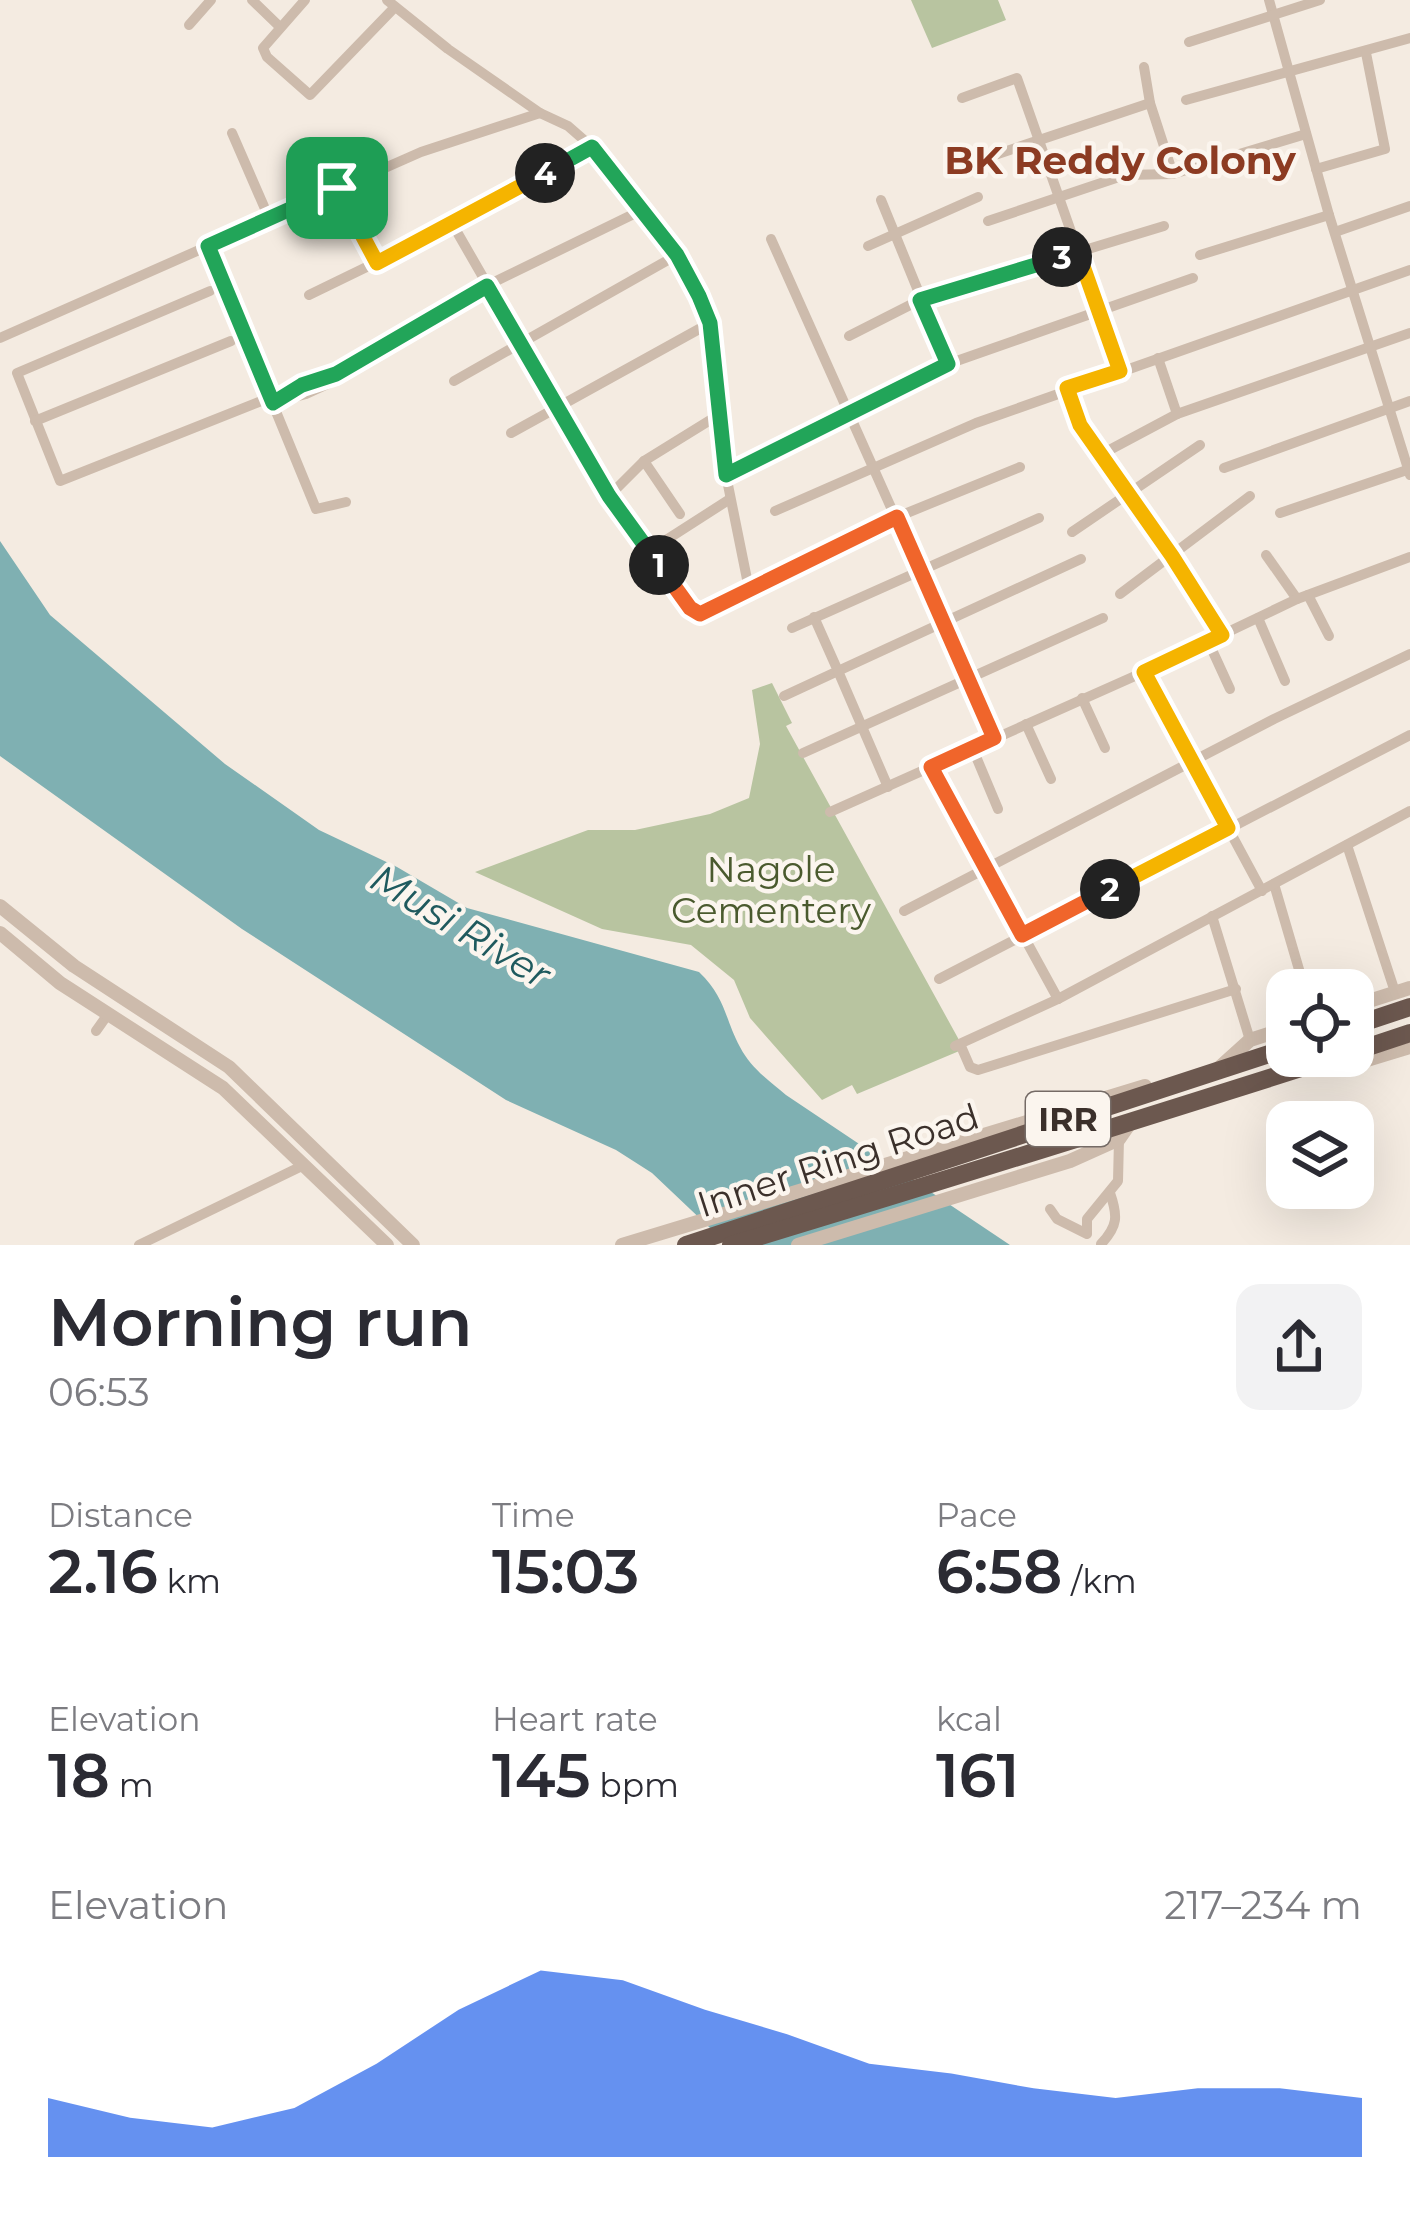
<!DOCTYPE html>
<html lang="en">
<head>
<meta charset="utf-8">
<style>
	:root { --surface:#fff; --page:#f2f2f3; --text:#2b2b33; --muted:#7c7c81; --accent:#2563eb }
	body { margin:0; font-family:Montserrat,sans-serif; background:var(--page); color:var(--text); height:100vh; display:flex; flex-direction:column; font-size:45px; white-space:nowrap }
	* { box-sizing:border-box; margin:0 }
	p { font-size:39px; color:var(--muted) }
	.icon { flex:none; width:66px; height:66px; fill:none; stroke:currentColor; stroke-width:2; stroke-linecap:round; stroke-linejoin:round }
	.map { position:relative; height:1245px; overflow:hidden }
	.sheet { display:flex; flex-direction:column; background:var(--surface); flex:1 }
	.sheet>* { flex:none }
	.fabs { position:absolute; left:1266px; top:969px; display:grid; gap:24px }
	.fabs a { display:grid; place-items:center; width:108px; height:108px; border-radius:24px; background:var(--surface); box-shadow:0 12px 48px #0002; font-size:60px }
	.pin { position:absolute; display:grid; place-items:center; width:102px; height:102px; color:#fff; margin:-51px; border-radius:24px; box-shadow:0 6px 18px #0006 }
	.km { position:absolute; width:60px; height:60px; margin:-30px; border-radius:50%; background:#222; color:#fff; font-size:33px; line-height:60px; text-align:center }
	.round { display:grid; place-items:center; flex:none; width:126px; height:126px; border-radius:24px; background:var(--page) }
	.head { display:flex; align-items:center; justify-content:space-between; height:204px; padding:0 48px }
	h1 { font-size:66px; font-weight:600; line-height:90px }
	.metrics { display:grid; grid-template-columns:repeat(3,1fr); gap:18px; height:204px; padding:12px 48px }
	.metrics div { display:grid; align-content:center }
	.metrics b { font-size:60px; font-weight:600 }
	.metrics small { font-size:33px; font-weight:400 }
	.metrics p { font-size:33px }
	.chart { height:336px; padding:24px 48px }
	.chart p { display:flex; justify-content:space-between }
	.chart svg { width:100%; height:216px; margin-top:12px; fill:var(--accent); opacity:.7 }
	.map>svg:first-child { display:block }
	.green { fill:#b8c4a0 }
	.water { fill:#7fb0b2 }
	.lines { fill:none; stroke-linecap:round; stroke-linejoin:round }
	.minor { stroke:#cdbbac; stroke-width:10 }
	.tertiary { stroke:#cdbbac; stroke-width:14 }
	.trunk { stroke:#6c584f; stroke-width:18 }
	.split-1-casing { stroke:#fff; stroke-width:24 }
	.split-2-casing { stroke:#fff; stroke-width:24 }
	.split-3-casing { stroke:#fff; stroke-width:24 }
	.split-4-casing { stroke:#fff; stroke-width:24 }
	.split-5-casing { stroke:#fff; stroke-width:24 }
	.split-1 { stroke:#22a559; stroke-width:15 }
	.split-2 { stroke:#f0652b; stroke-width:15 }
	.split-3 { stroke:#f5b400; stroke-width:15 }
	.split-4 { stroke:#22a559; stroke-width:15 }
	.split-5 { stroke:#f5b400; stroke-width:15 }
	.labels { text-anchor:middle; stroke-width:9; stroke-linejoin:round; paint-order:stroke }
	.shield { fill:#fbf5ee; stroke:#756b66; stroke-width:3 }
	.shield-label { font-size:33px; font-weight:bold; fill:#3b302b }
	.park-label { font-size:36px; fill:#4a5a2e; stroke:#fbf5ee }
	.street-label { font-size:36px; fill:#3b302b; stroke:#fbf5ee }
	.neighbourhood-label { font-size:39px; font-weight:bold; fill:#8c3b22; stroke:#fbf5ee }
	.water-label { font-size:39px; font-style:italic; fill:#1f5a5e; stroke:#fbf5ee }
</style>
</head>
<body>
<div class="map">
<svg width="1410" height="1245" viewBox="0 0 1410 1245">
	<rect width="100%" height="100%" fill="#f4ebe1"/>
	<g class="green">
		<polygon points="911,0 998,0 1006,20 932,48"/>
		<polygon points="772,683 792,723 786,726 964,1049 857,1094 852,1085 822,1100 750,1018 734,980 691,945 602,929 475,872 588,830 635,830 710,814 749,798 760,744 752,690"/>
	</g>
	<path class="water" d="M0,541L50,615L225,764L319,830L397,867L467,908L699,972C726,998 724,1017 740,1047C751,1068 768,1080 786,1095L1010,1245H728L652,1173L616,1150L506,1100L242,929L0,756Z"/>
	<g class="lines">
		<g class="minor">
			<polyline points="252,0 280,27"/>
			<polyline points="305,0 263,48 267,57 310,95 395,7"/>
			<polyline points="387,0 448,49 540,113 568,126 592,147 677,255 710,323 726,475 749,589"/>
			<polyline points="1269,0 1329,215 1410,475"/>
			<polyline points="189,25 211,0"/>
			<polyline points="1189,42 1320,0"/>
			<polyline points="1144,67 1150,103 1173,174"/>
			<polyline points="962,98 1017,78 1120,371"/>
			<polyline points="1186,100 1410,38"/>
			<polyline points="232,133 269,218"/>
			<polyline points="953,169 1150,103"/>
			<polyline points="1316,169 1385,149 1366,53"/>
			<polyline points="337,188 377,263"/>
			<polyline points="881,200 948,364"/>
			<polyline points="988,221 1125,175 1173,174 1306,134"/>
			<polyline points="453,225 609,496 690,607 700,614 897,517 1020,467"/>
			<polyline points="1335,232 1410,206"/>
			<polyline points="771,239 994,738"/>
			<polyline points="208,246 316,509 346,502"/>
			<polyline points="868,246 978,197"/>
			<polyline points="1200,255 1329,215"/>
			<polyline points="210,291 17,373 60,481 269,398"/>
			<polyline points="309,295 453,225 592,147"/>
			<polyline points="849,336 920,300 1164,226"/>
			<polyline points="0,338 421,152 540,113"/>
			<polyline points="454,381 677,255"/>
			<polyline points="1067,389 1080,425 1172,555 1222,635"/>
			<polyline points="275,401 302,385 336,374"/>
			<polyline points="273,403 306,394 330,383 336,374 486,286 642,210"/>
			<polyline points="1177,414 1410,333"/>
			<polyline points="35,421 231,341"/>
			<polyline points="511,433 710,323"/>
			<polyline points="1100,455 1177,414 1158,358"/>
			<polyline points="644,461 680,514"/>
			<polyline points="1224,468 1410,401"/>
			<polyline points="726,475 948,364 1193,278"/>
			<polyline points="609,496 644,461 720,414"/>
			<polyline points="775,511 976,423 1410,270"/>
			<polyline points="1280,513 1410,469"/>
			<polyline points="1072,532 1200,445"/>
			<polyline points="649,551 730,499"/>
			<polyline points="1266,555 1297,599"/>
			<polyline points="1120,594 1250,496"/>
			<polyline points="1308,595 1329,636"/>
			<polyline points="1258,618 1285,681"/>
			<polyline points="792,628 1039,518"/>
			<polyline points="1208,641 1230,689"/>
			<polyline points="1144,672 1262,891"/>
			<polyline points="784,696 838,671 814,617"/>
			<polyline points="1082,698 1105,748"/>
			<polyline points="1026,724 1051,779"/>
			<polyline points="972,747 998,809"/>
			<polyline points="803,753 1103,618"/>
			<polyline points="931,767 1058,999"/>
			<polyline points="888,787 838,671 1081,559"/>
			<polyline points="830,812 1144,672 1297,599 1410,557"/>
			<polyline points="1347,845 1395,992"/>
			<polyline points="1274,884 1305,990"/>
			<polyline points="904,911 1274,719 1410,654"/>
			<polyline points="1212,916 1250,1040"/>
			<polyline points="939,979 1410,735"/>
			<polyline points="96,1031 108,1014"/>
			<polyline points="960,1044 970,1067 978,1070 1236,989"/>
			<polyline points="955,1046 1058,999 1410,811"/>
			<polyline points="1050,1209 1057,1219 1087,1234 1087,1219 1118,1181 1119,1139"/>
			<path d="M1101,1244C1118,1226 1118,1216 1110,1193"/>
			<polyline points="139,1245 304,1165"/>
		</g>
		<g class="tertiary">
			<polyline points="0,906 74,966 229,1067 413,1245"/>
			<polyline points="0,933 60,983 223,1088 387,1245"/>
			<polyline points="1353,1006 1410,988"/>
			<polyline points="1311,1065 1334,1070 1410,1047"/>
			<polyline points="1219,1068 1250,1040 1287,1028"/>
			<polyline points="622,1245 1145,1086"/>
			<polyline points="798,1245 1070,1161 1119,1139 1128,1126"/>
		</g>
		<g class="trunk">
			<polyline points="1353,1026 1410,1007"/>
			<polyline points="1353,1052 1410,1033"/>
			<polyline points="686,1245 1287,1048"/>
			<path d="M731,1245C934,1184 1137,1120 1339,1056"/>
		</g>
	</g>
	<g class="lines">
		<g class="split-1-casing">
			<polyline id="split-1" points="337,188 208,246 273,403 302,385 336,374 487,286 609,496 659,565"/>
		</g>
		<g class="split-2-casing">
			<polyline id="split-2" points="659,565 690,608 700,614 897,517 994,738 931,767 1022,935 1110,889"/>
		</g>
		<g class="split-3-casing">
			<polyline id="split-3" points="1062,257 1078,252 1120,371 1067,388 1080,425 1172,556 1222,635 1144,672 1228,828 1110,889"/>
		</g>
		<g class="split-4-casing">
			<polyline id="split-4" points="545,173 592,147 677,255 699,296 710,323 726,475 948,364 920,300 1062,257"/>
		</g>
		<g class="split-5-casing">
			<polyline id="split-5" points="337,188 377,263 545,173"/>
		</g>
		<use href="#split-1" class="split-1"/>
		<use href="#split-2" class="split-2"/>
		<use href="#split-3" class="split-3"/>
		<use href="#split-4" class="split-4"/>
		<use href="#split-5" class="split-5"/>
	</g>
	<g class="labels">
		<rect class="shield" x="1026" y="1092" width="84" height="54" rx="9"/>
		<g class="shield-label">
			<text x="1068" y="1131">IRR</text>
		</g>
		<g class="park-label">
			<text x="771" y="882">Nagole<tspan x="771" dy="41">Cementery</tspan></text>
		</g>
		<g class="street-label">
			<text transform="translate(838 1160) rotate(-18)" y="13">Inner Ring Road</text>
		</g>
		<g class="neighbourhood-label">
			<text x="1120" y="174">BK Reddy Colony</text>
		</g>
		<g class="water-label">
			<text transform="translate(461 926) rotate(31)" y="14">Musi River</text>
		</g>
	</g>
</svg>
<div class="fabs">
<a><svg class="icon" aria-label="locate" viewBox="0 0 24 24"><circle cx="12" cy="12" r="6"/><path d="M12 2v4M12 18v4M2 12h4M18 12h4"/></svg></a>
<a><svg class="icon" aria-label="layers" viewBox="0 0 24 24"><path d="M12 4l9 5-9 5-9-5zM3 14l9 5 9-5"/></svg></a>
</div>
<div class="pin" style="left:337px;top:188px;background:#1e9e55"><svg class="icon" aria-label="arrive" viewBox="0 0 24 24"><path d="M6 21V4h12l-3 4 3 4H6"/></svg></div>
<b class="km" style="left:659px;top:565px">1</b>
<b class="km" style="left:1110px;top:889px">2</b>
<b class="km" style="left:1062px;top:257px">3</b>
<b class="km" style="left:545px;top:173px">4</b>
</div>
<section class="sheet">
<div class="head"><div><h1>Morning run</h1><p>06:53</p></div><a class="round"><svg class="icon" aria-label="share" viewBox="0 0 24 24"><path d="M12 15V3M7 8l5-5 5 5M5 13v7h14v-7"/></svg></a></div>
<div class="metrics">
<div><p>Distance</p><b>2.16<small> km</small></b></div>
<div><p>Time</p><b>15:03</b></div>
<div><p>Pace</p><b>6:58<small> /km</small></b></div>
</div>
<div class="metrics">
<div><p>Elevation</p><b>18<small> m</small></b></div>
<div><p>Heart rate</p><b>145<small> bpm</small></b></div>
<div><p>kcal</p><b>161</b></div>
</div>
<div class="chart"><p><span>Elevation</span>217–234 m</p>
<svg viewBox="0 0 160 44" preserveAspectRatio="none"><path d="M0 44V32L10 36L20 38L30 34L40 25L50 14L60 6L70 8L80 14L90 19L100 25L110 27L120 30L130 32L140 30L150 30L160 32V44z"/></svg>
</div>
</section>
</body>
</html>
